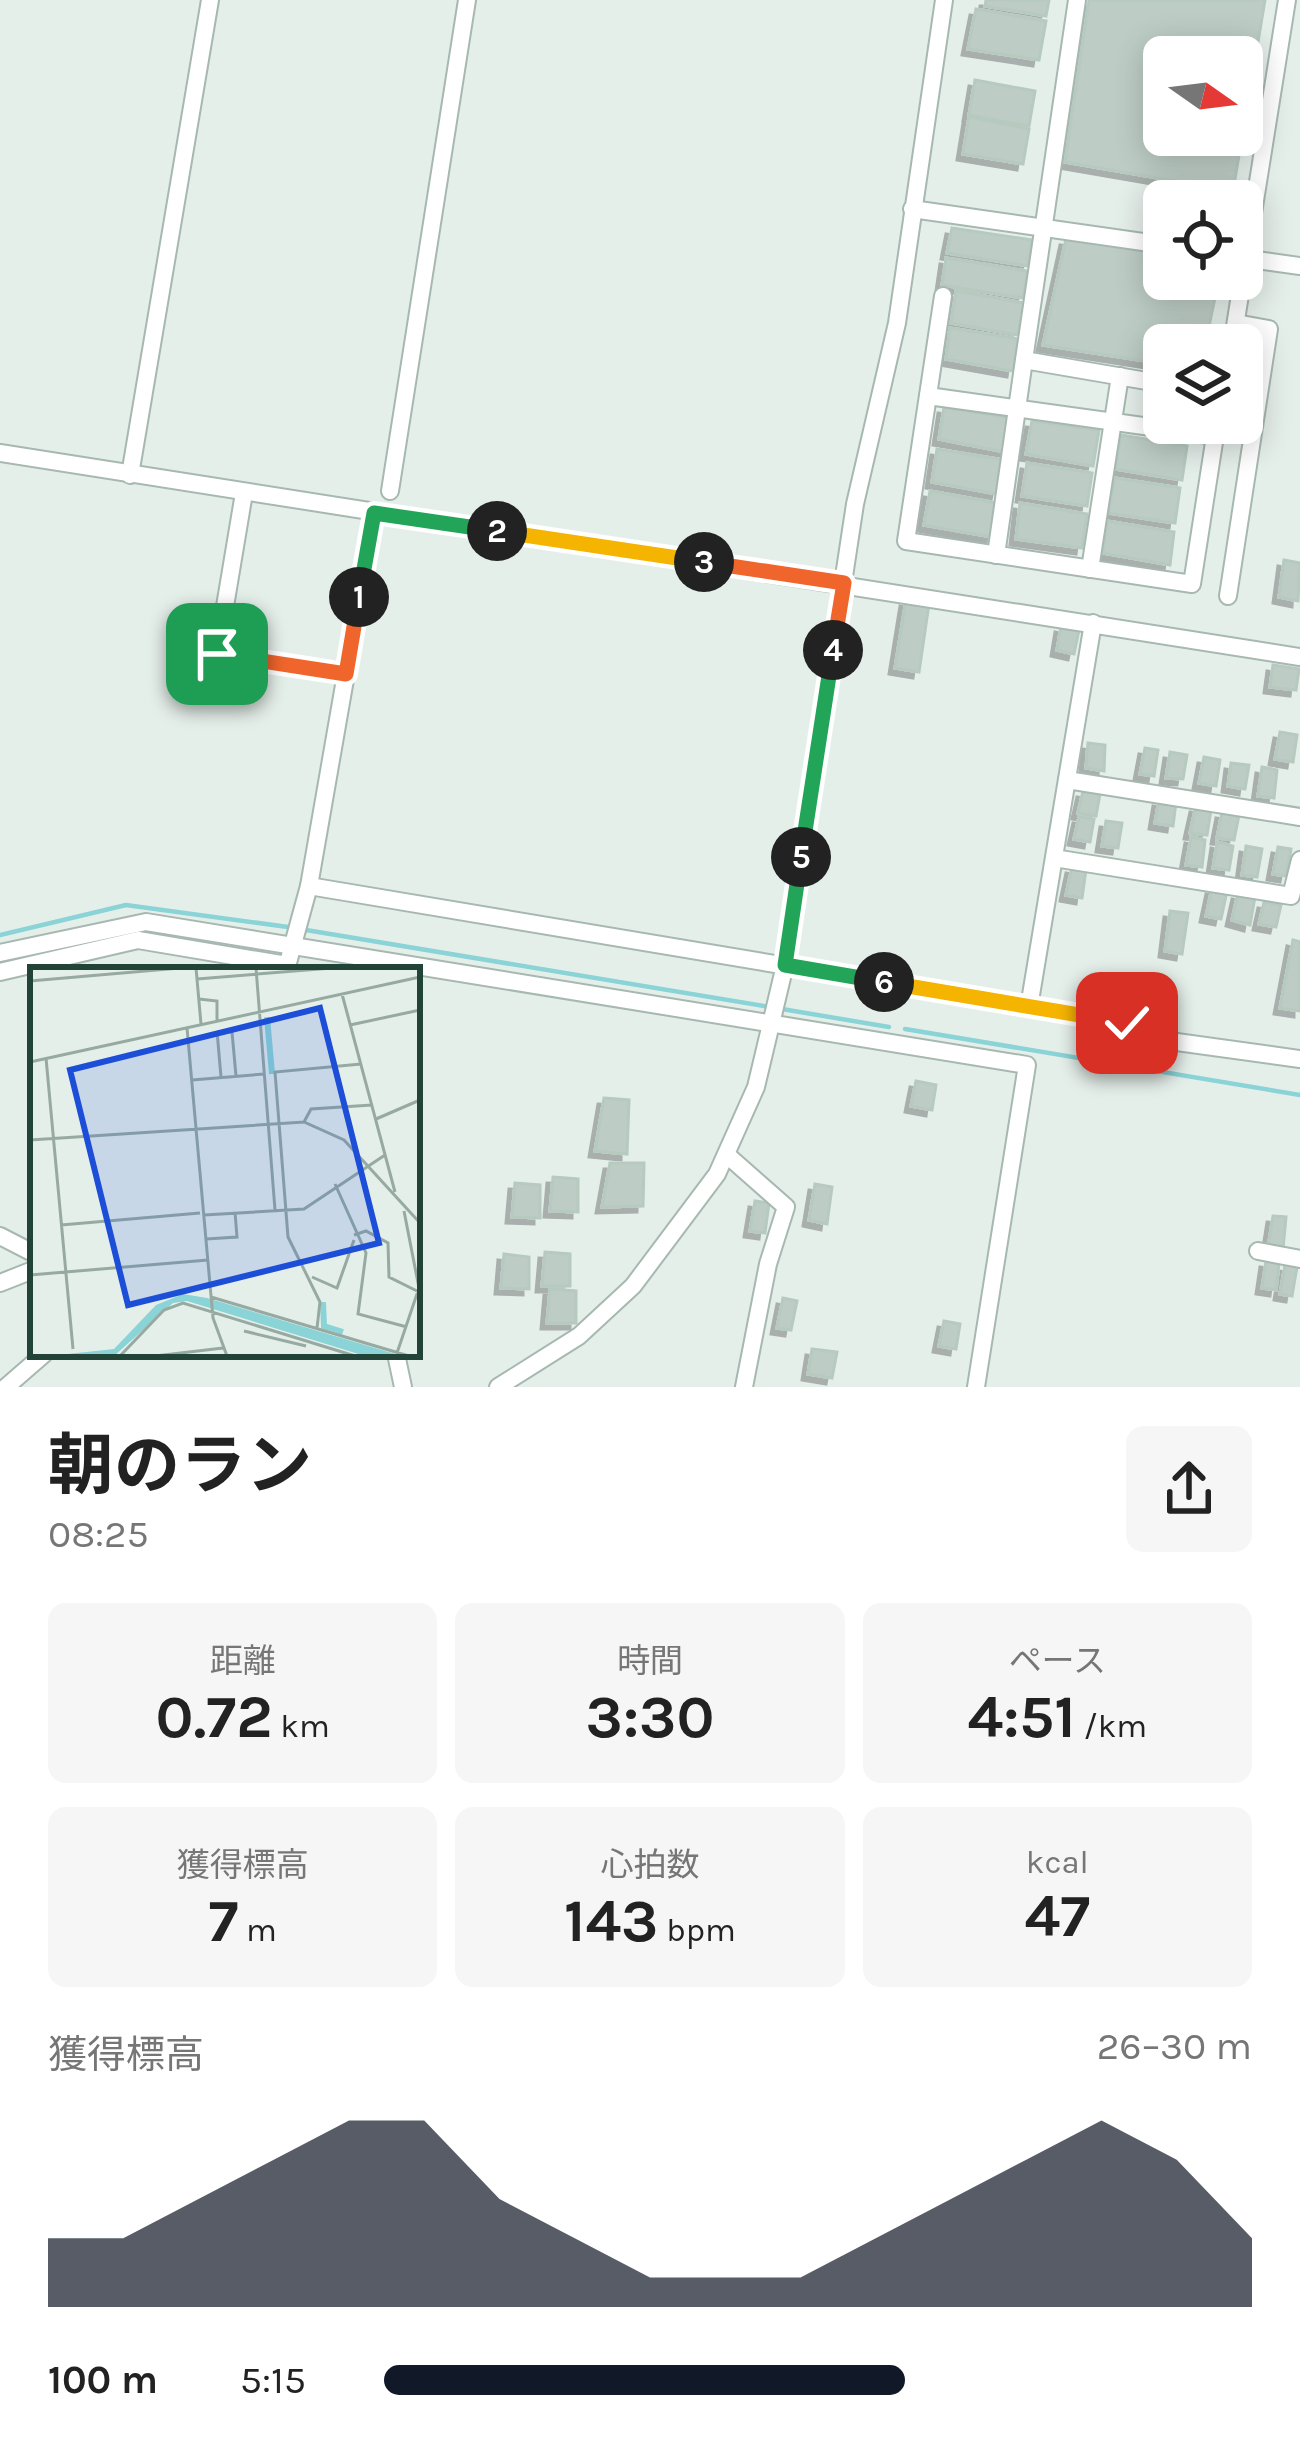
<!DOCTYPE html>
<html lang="ja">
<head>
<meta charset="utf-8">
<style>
	:root { --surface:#fff; --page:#f6f6f6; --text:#222; --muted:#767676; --accent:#111827 }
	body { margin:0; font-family:Karla,"Noto Sans JP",sans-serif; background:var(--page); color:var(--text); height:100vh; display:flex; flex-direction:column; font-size:45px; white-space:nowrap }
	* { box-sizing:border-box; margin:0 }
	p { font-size:39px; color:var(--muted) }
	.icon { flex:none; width:66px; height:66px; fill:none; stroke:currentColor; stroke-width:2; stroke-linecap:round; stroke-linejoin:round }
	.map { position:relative; height:1387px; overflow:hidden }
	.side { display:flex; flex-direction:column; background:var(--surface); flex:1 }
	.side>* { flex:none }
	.needle { width:78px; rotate:104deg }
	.buttons { position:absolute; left:1143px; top:36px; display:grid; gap:24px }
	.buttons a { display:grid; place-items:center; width:120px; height:120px; border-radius:18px; background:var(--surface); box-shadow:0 6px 30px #0003; font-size:60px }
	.pin { position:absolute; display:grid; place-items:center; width:102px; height:102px; color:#fff; margin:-51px; border-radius:24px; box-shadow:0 6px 18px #0006 }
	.km { position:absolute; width:60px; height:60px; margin:-30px; border-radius:50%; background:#222; color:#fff; font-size:33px; line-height:60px; text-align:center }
	.round { display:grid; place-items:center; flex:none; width:126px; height:126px; border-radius:18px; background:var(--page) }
	.overview { display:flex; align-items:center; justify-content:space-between; height:204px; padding:0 48px }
	h1 { font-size:66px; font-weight:700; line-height:90px }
	.metrics { display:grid; grid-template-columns:repeat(3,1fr); gap:18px; height:204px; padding:12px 48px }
	.metrics div { display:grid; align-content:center; border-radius:18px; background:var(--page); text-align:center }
	.metrics b { font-size:60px; font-weight:700 }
	.metrics small { font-size:33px; font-weight:400 }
	.metrics p { font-size:33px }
	.chart { height:336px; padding:24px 48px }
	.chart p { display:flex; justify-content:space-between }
	.chart svg { width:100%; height:216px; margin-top:12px; fill:var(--accent); opacity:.7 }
	ul { padding:0 48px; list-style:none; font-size:39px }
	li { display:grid; grid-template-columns:192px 144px 1fr; align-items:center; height:90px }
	li i { height:30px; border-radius:15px; background:var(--accent) }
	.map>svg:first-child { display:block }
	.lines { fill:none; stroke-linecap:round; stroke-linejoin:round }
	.stream { stroke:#8ad3d7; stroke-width:4.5 }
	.building { fill:#bdcdc5; stroke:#b7cac0; stroke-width:3; fill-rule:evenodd; filter:url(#shadow) }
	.minor-casing { stroke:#a7b8b1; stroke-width:20 }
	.minor { stroke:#fff; stroke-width:16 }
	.split-1-casing { stroke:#fff; stroke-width:24 }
	.split-2-casing { stroke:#fff; stroke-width:24 }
	.split-3-casing { stroke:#fff; stroke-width:24 }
	.split-4-casing { stroke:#fff; stroke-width:24 }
	.split-5-casing { stroke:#fff; stroke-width:24 }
	.split-6-casing { stroke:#fff; stroke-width:24 }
	.split-7-casing { stroke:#fff; stroke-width:24 }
	.split-1 { stroke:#f0652b; stroke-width:15 }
	.split-2 { stroke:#22a559; stroke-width:15 }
	.split-3 { stroke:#f5b400; stroke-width:15 }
	.split-4 { stroke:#f0652b; stroke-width:15 }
	.split-5 { stroke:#22a559; stroke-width:15 }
	.split-6 { stroke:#22a559; stroke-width:15 }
	.split-7 { stroke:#f5b400; stroke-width:15 }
	.inset-river { fill:none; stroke:#8ad3d7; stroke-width:6 }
	.inset-road { fill:none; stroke:#97aaa2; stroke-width:3 }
	.view { fill:#1d4ed8; fill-opacity:0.15; stroke:#1d4ed8; stroke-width:6 }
	.inset-edge { fill:none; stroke:#224337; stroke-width:6 }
</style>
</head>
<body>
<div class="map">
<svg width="1300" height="1387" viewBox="0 0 1300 1387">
	<defs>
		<filter id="shadow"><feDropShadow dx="-6" dy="6" stdDeviation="0" flood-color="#0004"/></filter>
	</defs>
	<rect width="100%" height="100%" fill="#e5efea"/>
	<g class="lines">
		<g class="stream">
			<polyline points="306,930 770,1007"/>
			<polyline points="0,935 126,905 288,927"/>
			<polyline points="782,1009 889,1027"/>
			<polyline points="905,1029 1300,1095"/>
		</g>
	</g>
	<g class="building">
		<polygon points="986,0 1049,0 1046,16 985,6"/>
		<path d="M1089,0H1265L1233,191L1065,162ZM1164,57H1242V135H1164Z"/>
		<polygon points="976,9 1046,21 1039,60 968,49"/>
		<polygon points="975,80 1035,91 1029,126 969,115"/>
		<polygon points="969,117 1029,129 1023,164 963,154"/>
		<polygon points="952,228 1032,240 1028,266 947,253"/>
		<polygon points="1066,239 1164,253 1164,279 1219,279 1205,345 1164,345 1164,364 1043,345"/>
		<polygon points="946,258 1027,271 1023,298 942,285"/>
		<polygon points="956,291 1024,303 1018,335 951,323"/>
		<polygon points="950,328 1018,339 1013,371 946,359"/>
		<polygon points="944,407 1009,418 1005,452 939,439"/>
		<polygon points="1032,421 1099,430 1093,466 1026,454"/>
		<polygon points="1121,435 1187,446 1182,480 1115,469"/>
		<polygon points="937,449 1004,460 997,494 932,482"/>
		<polygon points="1027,463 1092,473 1087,506 1022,496"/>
		<polygon points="1115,478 1180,488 1175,523 1108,513"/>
		<polygon points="930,491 997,503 992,537 924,525"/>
		<polygon points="1020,503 1087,514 1082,548 1016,539"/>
		<polygon points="1107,521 1174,532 1170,565 1103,553"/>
		<polygon points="1284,560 1300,563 1298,601 1279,597"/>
		<polygon points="906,600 929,604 919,672 895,668"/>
		<polygon points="1061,626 1079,630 1074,654 1057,650"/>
		<polygon points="1273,665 1299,669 1296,690 1270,687"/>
		<polygon points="1280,732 1297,735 1293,762 1275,759"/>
		<polygon points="1088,743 1105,745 1104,771 1086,768"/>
		<polygon points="1145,748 1158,750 1154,776 1140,774"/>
		<polygon points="1170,752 1187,755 1183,779 1166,778"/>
		<polygon points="1204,757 1220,760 1216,786 1199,783"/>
		<polygon points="1231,763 1249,765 1245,789 1228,786"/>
		<polygon points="1262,767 1277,770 1274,798 1258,796"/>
		<polygon points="1083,791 1100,794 1096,816 1078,813"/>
		<polygon points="1159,800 1176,802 1173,826 1155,823"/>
		<polygon points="1196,806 1211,810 1207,835 1190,833"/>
		<polygon points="1222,812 1239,815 1234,840 1217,838"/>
		<polygon points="1079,817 1094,819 1090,842 1074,839"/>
		<polygon points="1106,821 1122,823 1118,848 1102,846"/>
		<polygon points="1191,837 1205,840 1202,867 1186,865"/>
		<polygon points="1217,842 1233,846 1229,870 1213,868"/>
		<polygon points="1246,846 1262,849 1257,877 1242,875"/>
		<polygon points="1278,847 1291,849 1286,876 1273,874"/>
		<polygon points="1072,867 1086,870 1082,898 1066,895"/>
		<polygon points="1212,888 1227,891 1221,919 1206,916"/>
		<polygon points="1238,893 1255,897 1250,925 1232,920"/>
		<polygon points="1264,902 1281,905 1276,927 1259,924"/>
		<polygon points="1170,911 1188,913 1182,954 1165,951"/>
		<polygon points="1293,940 1300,942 1300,1011 1280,1008"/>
		<polygon points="916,1081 936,1085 932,1110 911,1106"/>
		<polygon points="604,1098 629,1100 627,1154 595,1151"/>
		<polygon points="610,1163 644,1163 643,1206 602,1207"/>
		<polygon points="553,1177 578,1179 578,1212 550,1211"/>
		<polygon points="515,1183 540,1185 540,1218 512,1217"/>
		<polygon points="815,1184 832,1187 827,1224 809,1220"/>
		<polygon points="755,1201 769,1203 765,1233 750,1231"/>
		<polygon points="1273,1216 1286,1217 1283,1249 1268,1248"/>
		<polygon points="545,1252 570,1254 570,1286 542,1286"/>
		<polygon points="504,1254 529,1257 529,1289 501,1288"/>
		<polygon points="1266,1261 1279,1263 1276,1290 1262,1288"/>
		<polygon points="1285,1265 1297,1267 1292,1296 1280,1294"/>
		<polygon points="550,1289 576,1291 576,1323 547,1323"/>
		<polygon points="783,1298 797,1301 791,1330 777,1328"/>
		<polygon points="944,1321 960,1324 956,1349 939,1346"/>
		<polygon points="812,1349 837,1352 832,1378 808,1374"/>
	</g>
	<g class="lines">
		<g class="minor-casing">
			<g id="minor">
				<polyline points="1077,0 1024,360 1164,384"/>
				<polyline points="912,209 1164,245"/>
				<polyline points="1242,258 1300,266"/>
				<polyline points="943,296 906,541 1192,584 1217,423"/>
				<polyline points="1232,345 1287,0"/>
				<polyline points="928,396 1215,436"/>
				<polyline points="0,453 1300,657"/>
				<polyline points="130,475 210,0"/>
				<polyline points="390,491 467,0"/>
				<polyline points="244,493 217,654 346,674"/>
				<polyline points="996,555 1024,360"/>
				<polyline points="1090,569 1120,376"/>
				<polyline points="1228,596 1269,329 1236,323"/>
				<polyline points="1067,780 1300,817"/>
				<polyline points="1054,858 1291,896 1300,860"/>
				<polyline points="309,886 1127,1023 1155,1039 1300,1059"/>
				<polyline points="0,953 146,922 1027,1065 976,1387"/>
				<polyline points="286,970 309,886 374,513"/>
				<polyline points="0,972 138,940 287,965"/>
				<polyline points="1029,1007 1093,623"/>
				<polyline points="727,1155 786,1207 768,1264 744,1387"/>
				<polyline points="0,1236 33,1253"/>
				<polyline points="1258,1251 1300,1259"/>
				<polyline points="0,1283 33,1270"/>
				<polyline points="396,1354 403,1387"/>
				<polyline points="6,1387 44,1354"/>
				<polyline points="498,1387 579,1336 633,1286 717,1174 756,1087 785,965 855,504 897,323 944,0"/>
			</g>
		</g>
		<use href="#minor" class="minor"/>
	</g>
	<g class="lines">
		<g class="split-1-casing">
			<polyline id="split-1" points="217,654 346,674 359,597"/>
		</g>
		<g class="split-2-casing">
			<polyline id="split-2" points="359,597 374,513 497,531"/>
		</g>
		<g class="split-3-casing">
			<polyline id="split-3" points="497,531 704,562"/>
		</g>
		<g class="split-4-casing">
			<polyline id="split-4" points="704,562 844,583 833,650"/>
		</g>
		<g class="split-5-casing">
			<polyline id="split-5" points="801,857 833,650"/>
		</g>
		<g class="split-6-casing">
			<polyline id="split-6" points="801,857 785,965 884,982"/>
		</g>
		<g class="split-7-casing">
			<polyline id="split-7" points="884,982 1127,1023"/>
		</g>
		<use href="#split-1" class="split-1"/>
		<use href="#split-2" class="split-2"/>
		<use href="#split-3" class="split-3"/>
		<use href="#split-4" class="split-4"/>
		<use href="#split-5" class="split-5"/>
		<use href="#split-6" class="split-6"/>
		<use href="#split-7" class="split-7"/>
	</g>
	<g transform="translate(30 967)">
		<rect width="390" height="390" fill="#e5efea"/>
		<path d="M153,327L177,331L372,389H335L157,334L143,336L84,389H19L84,382L126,338Z" fill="#8ad3d7"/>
		<path class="inset-river" d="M237,50L242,107M293,335L294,359L313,365"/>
		<path class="inset-road" d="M166,1L171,57M226,1L245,243M167,12L302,1M0,14L150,1M312,27L365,225M169,32L187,34V54M320,58L390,43M157,61L183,351L197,389M187,64L191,110M187,65H202L206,109M16,91L43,382M0,95L390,10M162,113L234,107M346,152L390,133M274,155L281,142L342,138M0,173L274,155L314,173L390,256M305,217L336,286L328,347L377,360M174,248L274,242L355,188M31,258L170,246M324,268L336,264L358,276L359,310L389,325M176,272L207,270L205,245M0,308L178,293M282,310L307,321L324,273M181,330L379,389M287,361L290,335L258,270L245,105L331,97M214,364L276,379M367,386L389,321L374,244M90,389L134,343L153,336L325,389M125,389L193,381"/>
		<path class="view" d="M290,41L349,276L98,338L40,103Z"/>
		<rect width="390" height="390" class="inset-edge"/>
	</g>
</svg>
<div class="buttons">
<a><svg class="needle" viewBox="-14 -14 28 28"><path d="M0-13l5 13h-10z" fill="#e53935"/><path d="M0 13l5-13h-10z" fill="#767676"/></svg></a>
<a><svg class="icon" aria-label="locate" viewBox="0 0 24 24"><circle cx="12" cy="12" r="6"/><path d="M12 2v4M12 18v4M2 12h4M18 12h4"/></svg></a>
<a><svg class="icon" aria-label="layers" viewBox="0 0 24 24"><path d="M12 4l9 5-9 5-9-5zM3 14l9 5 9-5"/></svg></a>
</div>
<div class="pin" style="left:217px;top:654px;background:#1e9e55"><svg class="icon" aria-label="arrive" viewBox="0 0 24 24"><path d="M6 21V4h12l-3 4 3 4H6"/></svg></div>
<div class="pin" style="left:1127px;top:1023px;background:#d93025"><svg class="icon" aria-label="check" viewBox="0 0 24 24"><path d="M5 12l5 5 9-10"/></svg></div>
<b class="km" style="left:359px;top:597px">1</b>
<b class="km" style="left:497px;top:531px">2</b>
<b class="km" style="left:704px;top:562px">3</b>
<b class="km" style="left:833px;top:650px">4</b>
<b class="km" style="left:801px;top:857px">5</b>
<b class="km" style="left:884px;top:982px">6</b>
</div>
<section class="side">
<div class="overview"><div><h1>朝のラン</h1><p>08:25</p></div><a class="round"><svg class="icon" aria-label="share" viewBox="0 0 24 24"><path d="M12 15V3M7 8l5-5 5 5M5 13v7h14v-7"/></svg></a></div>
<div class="metrics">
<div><p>距離</p><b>0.72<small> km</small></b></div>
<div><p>時間</p><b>3:30</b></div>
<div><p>ペース</p><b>4:51<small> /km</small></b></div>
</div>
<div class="metrics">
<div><p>獲得標高</p><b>7<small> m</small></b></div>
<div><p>心拍数</p><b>143<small> bpm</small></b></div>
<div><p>kcal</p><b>47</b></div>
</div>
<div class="chart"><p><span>獲得標高</span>26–30 m</p>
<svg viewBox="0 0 160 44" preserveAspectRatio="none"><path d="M0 44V30L10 30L20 22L30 14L40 6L50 6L60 22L70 30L80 38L90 38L100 38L110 30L120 22L130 14L140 6L150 14L160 30V44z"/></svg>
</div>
<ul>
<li><b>100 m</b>5:15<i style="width:60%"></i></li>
</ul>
</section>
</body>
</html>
